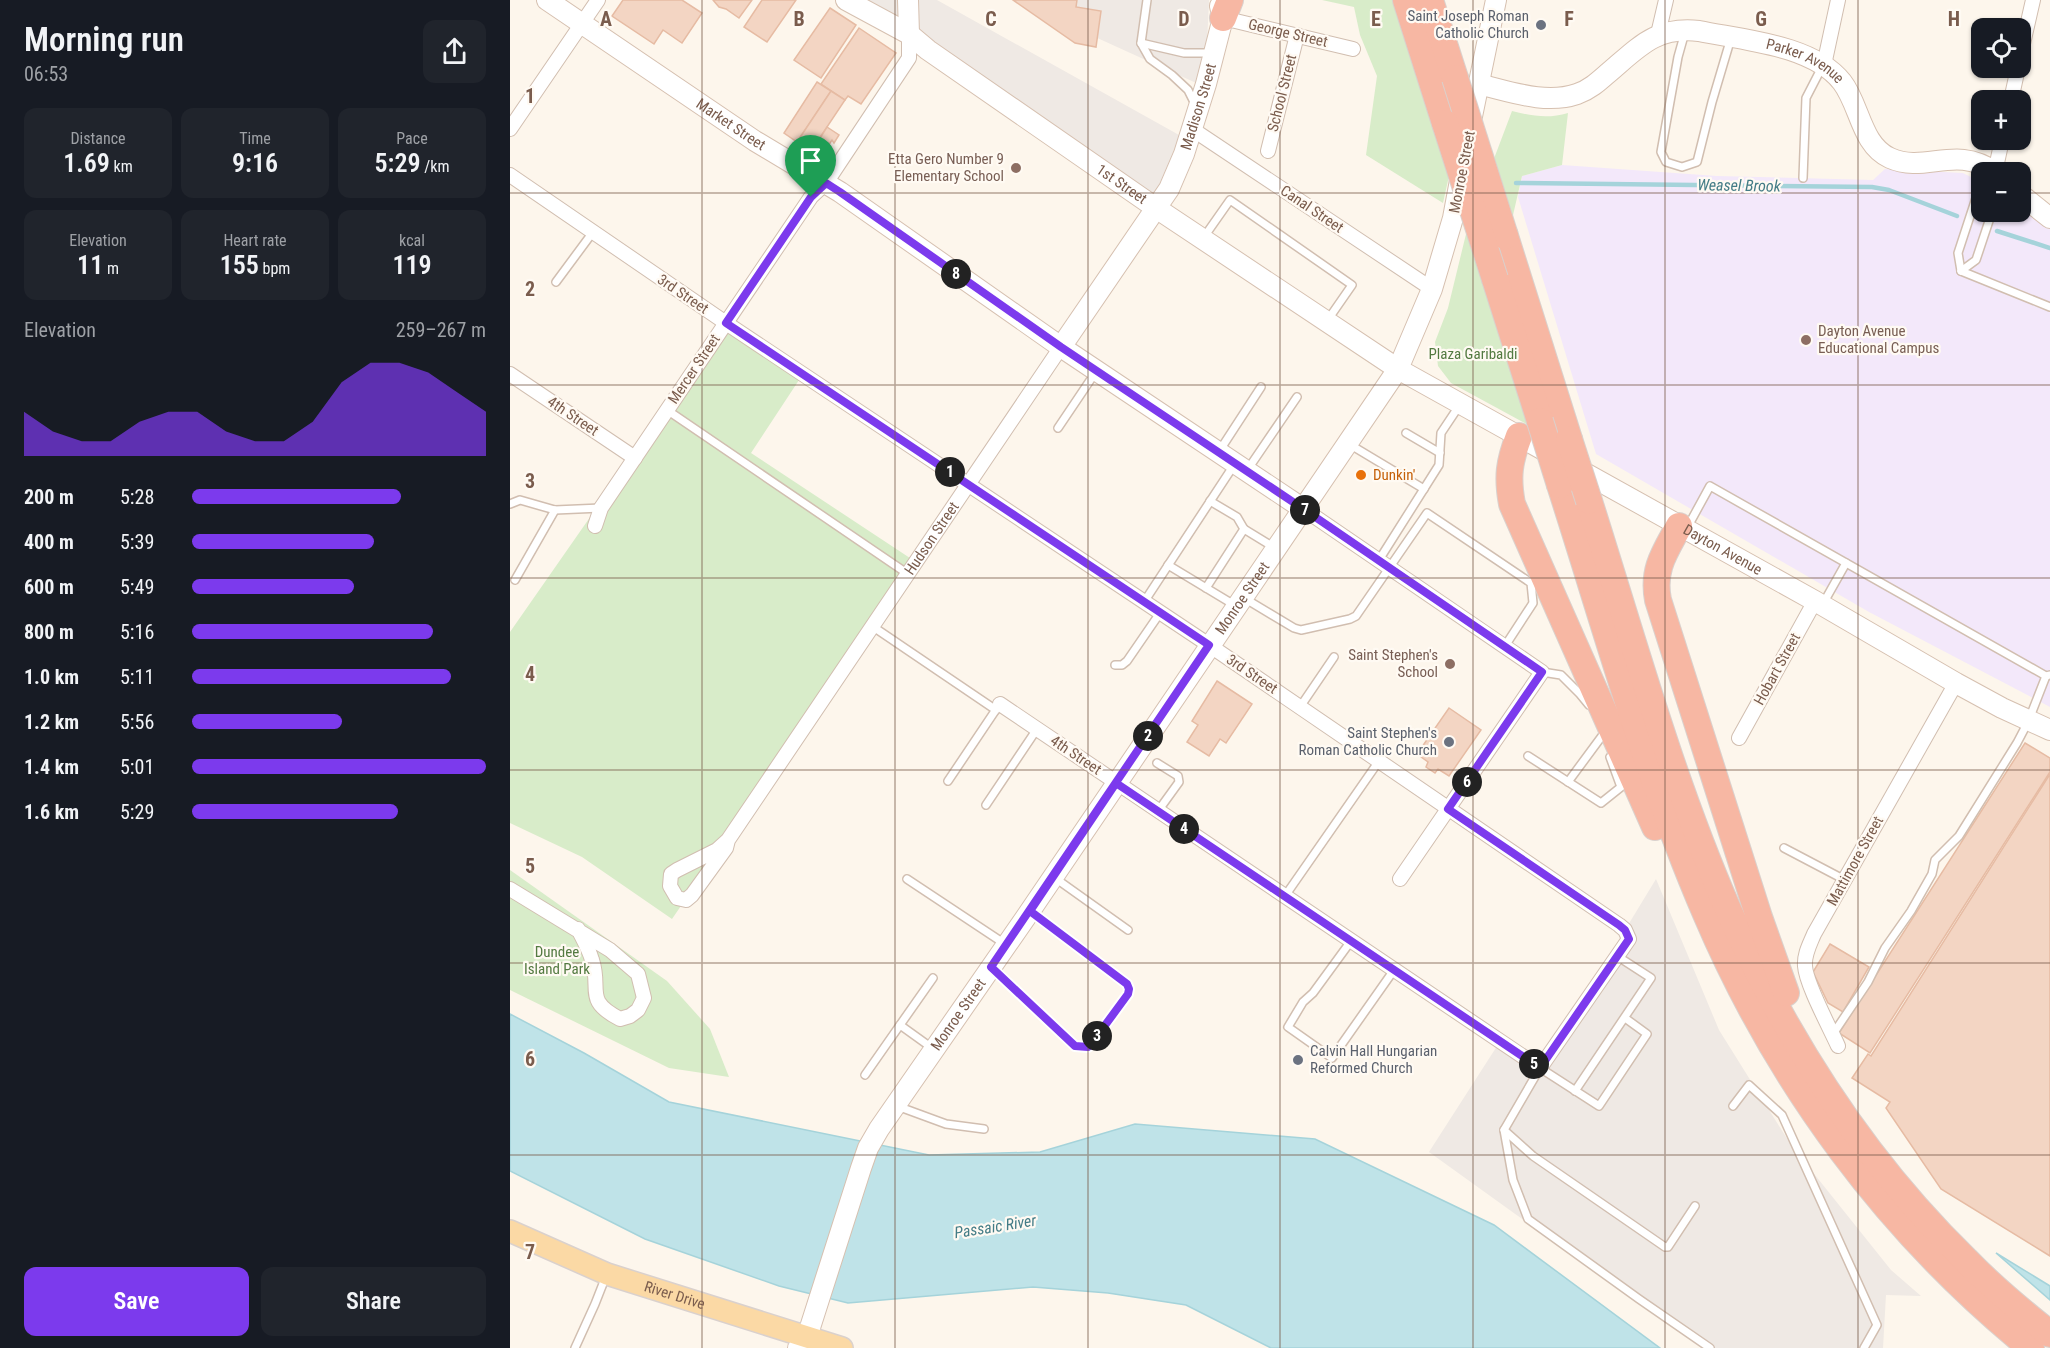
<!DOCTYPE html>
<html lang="en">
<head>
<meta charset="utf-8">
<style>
	:root { --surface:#171b24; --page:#20242c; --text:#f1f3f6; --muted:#9ea1a6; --accent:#7c3aed }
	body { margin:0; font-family:"Roboto Condensed",sans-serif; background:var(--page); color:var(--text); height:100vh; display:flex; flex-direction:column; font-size:22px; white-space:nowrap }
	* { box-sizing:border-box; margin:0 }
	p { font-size:20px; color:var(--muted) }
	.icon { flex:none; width:33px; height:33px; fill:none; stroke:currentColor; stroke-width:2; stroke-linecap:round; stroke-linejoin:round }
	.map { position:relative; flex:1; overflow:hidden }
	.side { display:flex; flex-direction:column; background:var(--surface); width:510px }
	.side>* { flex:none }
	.controls { position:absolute; left:1461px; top:18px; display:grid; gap:12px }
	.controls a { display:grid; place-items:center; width:60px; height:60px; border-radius:12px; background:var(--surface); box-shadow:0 2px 4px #0004; font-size:30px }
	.pin { position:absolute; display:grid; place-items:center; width:51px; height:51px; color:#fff; margin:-62px -26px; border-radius:50% 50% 50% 0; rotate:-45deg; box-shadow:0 0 6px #0007 }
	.pin .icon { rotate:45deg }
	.km { position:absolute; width:30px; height:30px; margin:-15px; border-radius:50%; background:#222; color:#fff; font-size:16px; line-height:30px; text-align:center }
	.round { display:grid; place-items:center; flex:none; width:63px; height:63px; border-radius:12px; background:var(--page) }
	.head { display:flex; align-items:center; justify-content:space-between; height:102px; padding:0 24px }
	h1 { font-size:33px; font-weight:600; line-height:45px }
	.figures { display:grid; grid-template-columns:repeat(3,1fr); gap:9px; height:102px; padding:6px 24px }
	.figures div { display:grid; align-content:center; border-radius:12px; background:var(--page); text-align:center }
	.figures b { font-size:26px; font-weight:600 }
	.figures small { font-size:16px; font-weight:400 }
	.figures p { font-size:16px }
	.chart { height:168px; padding:12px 24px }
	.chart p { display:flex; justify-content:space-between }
	.chart svg { width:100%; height:108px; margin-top:6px; fill:var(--accent); opacity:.7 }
	.button { display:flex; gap:12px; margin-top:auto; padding:12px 24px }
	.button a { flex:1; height:69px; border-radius:12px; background:var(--accent); color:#fff; font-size:24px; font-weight:600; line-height:69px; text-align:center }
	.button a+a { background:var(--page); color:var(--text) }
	ul { padding:0 24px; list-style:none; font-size:20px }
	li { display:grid; grid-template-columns:96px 72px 1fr; align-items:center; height:45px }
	li i { height:15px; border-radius:8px; background:var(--accent) }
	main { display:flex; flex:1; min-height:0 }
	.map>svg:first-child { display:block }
	.industrial { fill:#efe9e4 }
	.education { fill:#f3e8fa }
	.green { fill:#d8ecc9 }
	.water { fill:#bfe3e8; stroke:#a5d3da; stroke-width:1.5 }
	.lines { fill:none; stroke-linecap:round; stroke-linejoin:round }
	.stream { stroke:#a5d3da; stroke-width:4.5 }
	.building { fill:#f3d5c3; stroke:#e6bba3; stroke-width:1.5 }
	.lane-casing { stroke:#d1beb0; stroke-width:10 }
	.street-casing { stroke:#d1beb0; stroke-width:16 }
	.secondary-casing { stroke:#d6c0b0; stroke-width:22 }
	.primary-casing { stroke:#dad1cd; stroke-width:24 }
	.highway-casing { stroke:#dad1cd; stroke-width:28 }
	.lane { stroke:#fff; stroke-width:7 }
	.street { stroke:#fff; stroke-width:14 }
	.secondary { stroke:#fff; stroke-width:20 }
	.primary { stroke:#fbd9a5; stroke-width:21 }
	.highway { stroke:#f7b7a3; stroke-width:26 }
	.highway-bridge-casing { stroke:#dad1cd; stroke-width:28; stroke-linecap:butt }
	.highway-bridge { stroke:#f7b7a3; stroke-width:26 }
	.route-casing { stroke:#fff; stroke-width:12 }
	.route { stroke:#7c3aed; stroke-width:8 }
	.grid { fill:none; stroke:#7a5c4d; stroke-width:1.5; stroke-opacity:0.55 }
	.worship-dot { fill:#6b7280; stroke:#fffaf3; stroke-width:2 }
	.education-dot { fill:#8d6e63; stroke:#fffaf3; stroke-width:2 }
	.food-dot { fill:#e8710a; stroke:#fffaf3; stroke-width:2 }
	.labels { text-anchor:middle; stroke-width:4.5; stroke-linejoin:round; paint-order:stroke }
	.worship-label { font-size:15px; fill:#5b616d; stroke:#fffaf3; text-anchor:end }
	.street-label { font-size:15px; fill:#7a5c4d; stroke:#fffaf3 }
	.education-label { font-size:15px; fill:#785e54; stroke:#fffaf3; text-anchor:end }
	.park-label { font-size:15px; fill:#537a41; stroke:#fffaf3 }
	.food-label { font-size:15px; fill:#c56008; stroke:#fffaf3; text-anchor:start }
	.water-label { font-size:16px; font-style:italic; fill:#437c86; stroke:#fffaf3 }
	.grid-label { font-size:20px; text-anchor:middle; font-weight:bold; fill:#7a5c4d; stroke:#fffaf3; stroke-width:4.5; stroke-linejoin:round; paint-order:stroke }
</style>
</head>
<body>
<main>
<section class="side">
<div class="head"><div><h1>Morning run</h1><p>06:53</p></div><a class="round"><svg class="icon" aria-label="share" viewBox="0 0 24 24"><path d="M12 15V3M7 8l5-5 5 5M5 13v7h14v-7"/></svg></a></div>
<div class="figures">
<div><p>Distance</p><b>1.69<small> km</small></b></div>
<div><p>Time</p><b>9:16</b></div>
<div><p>Pace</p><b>5:29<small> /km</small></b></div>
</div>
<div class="figures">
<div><p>Elevation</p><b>11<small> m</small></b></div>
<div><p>Heart rate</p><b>155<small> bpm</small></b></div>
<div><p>kcal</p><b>119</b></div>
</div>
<div class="chart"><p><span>Elevation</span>259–267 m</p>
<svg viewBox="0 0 160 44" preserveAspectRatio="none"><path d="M0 44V26L10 34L20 38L30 38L40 30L50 26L60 26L70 34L80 38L90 38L100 30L110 14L120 6L130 6L140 10L150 18L160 26V44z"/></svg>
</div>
<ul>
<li><b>200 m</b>5:28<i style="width:71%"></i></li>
<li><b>400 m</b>5:39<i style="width:62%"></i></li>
<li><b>600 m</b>5:49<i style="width:55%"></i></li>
<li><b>800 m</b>5:16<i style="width:82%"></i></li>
<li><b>1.0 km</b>5:11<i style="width:88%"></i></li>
<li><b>1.2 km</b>5:56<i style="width:51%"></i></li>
<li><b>1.4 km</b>5:01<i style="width:100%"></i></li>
<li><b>1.6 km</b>5:29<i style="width:70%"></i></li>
</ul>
<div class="button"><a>Save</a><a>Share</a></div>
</section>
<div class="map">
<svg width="1540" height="1348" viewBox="0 0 1540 1348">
	<rect width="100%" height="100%" fill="#fdf6ec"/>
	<g class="industrial">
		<polygon points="335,0 427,0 678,140 647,211"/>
		<polygon points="504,0 699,0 695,87"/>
		<polygon points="1146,879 1209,1030 1281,1145 1381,1270 1411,1296 1376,1295 1373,1348 1192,1348 919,1152 989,1043 1030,1070"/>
	</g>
	<polygon class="education" points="1052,165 1207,176 1363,180 1375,169 1453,173 1471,182 1472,212 1510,212 1511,207 1540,227 1540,707 1359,612 1086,454 1008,197 1012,176"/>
	<g class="green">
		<polygon points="812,0 882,0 939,176 933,203 856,155 867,76 850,35 844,7"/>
		<path d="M1002,111C1022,116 1038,119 1058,113L1052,165L1012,176L984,298L1022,427L941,383L928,366L925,342L938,308L957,230Z"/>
		<polygon points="214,325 291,377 241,453 406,562 162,919 72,857 0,823 0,632"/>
		<polygon points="0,870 157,981 200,1029 219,1077 159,1068 0,990"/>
	</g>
	<g class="water">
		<polygon points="0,1014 74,1053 159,1102 419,1155 530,1152 625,1124 805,1139 984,1225 1150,1348 761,1348 676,1305 598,1293 523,1287 338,1303 269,1286 135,1239 0,1171"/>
		<polygon points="1486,1253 1540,1286 1540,1300"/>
	</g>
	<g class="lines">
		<g class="stream">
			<polyline points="1006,183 1362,187 1379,190 1447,216"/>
			<polyline points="1487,231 1540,248"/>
		</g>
	</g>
	<g class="building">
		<polygon points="113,0 172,0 192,13 172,43 153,30 144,44 102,16"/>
		<polygon points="203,0 242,0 229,18 216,9 209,7"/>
		<polygon points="252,0 286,0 257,42 234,27"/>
		<polygon points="503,0 567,0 566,7 591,11 586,47 565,43"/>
		<polygon points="320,8 346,25 311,78 284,60"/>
		<polygon points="349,28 386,53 351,104 338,96 335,100 311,84"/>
		<polygon points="307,82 321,91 287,142 274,133"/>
		<polygon points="321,91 335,100 301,151 287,142"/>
		<polygon points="317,127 329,135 324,143 322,140 314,152 305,146"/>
		<polygon points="707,681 742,704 716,743 710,739 699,756 677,742 688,725 682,721"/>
		<polygon points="939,708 971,730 939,776 928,769 925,773 916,767 918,762 907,754"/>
		<polygon points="1515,743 1540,758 1540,772 1360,1053 1329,1033"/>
		<polygon points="1540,774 1540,1256 1431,1189 1376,1108 1380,1102 1342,1078 1358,1054 1361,1056"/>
		<polygon points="1320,944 1359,967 1333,1012 1318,1003 1303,972"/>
	</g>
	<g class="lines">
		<g class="lane-casing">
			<g id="lane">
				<polyline points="637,0 631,43 640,59 662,75 678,90 685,104"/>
				<polyline points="1175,32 1168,57 1151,152 1156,162 1172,167 1187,162 1202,102 1221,38"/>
				<polyline points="631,43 674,53 703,53"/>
				<polyline points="1293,178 1296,98 1312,67"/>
				<polyline points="694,237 720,200 842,285 817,321"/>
				<polyline points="1451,271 1540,307"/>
				<polyline points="1451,271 1448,253 1466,198 1472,195"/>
				<polyline points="1451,271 1466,260 1482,212"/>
				<polyline points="46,282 83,232"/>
				<polyline points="157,410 398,574"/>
				<polyline points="548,428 585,373"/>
				<polyline points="896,433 930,453"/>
				<polyline points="839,444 914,489"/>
				<polyline points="710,450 751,387"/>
				<polyline points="738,469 787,397"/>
				<polyline points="700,501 727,517 734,529 765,548"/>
				<polyline points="0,504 10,500 45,510 91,508"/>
				<polyline points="1177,528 1200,486 1536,676 1540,675"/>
				<polyline points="869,560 929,465 931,433 949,406"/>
				<polyline points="658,565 726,606"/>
				<polyline points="5,580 45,510"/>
				<polyline points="696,588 734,529"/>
				<polyline points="734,598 784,628 791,630 840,619 846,616 917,513 1021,583 1023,603 995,646"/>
				<polyline points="634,602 724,465"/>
				<polyline points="1314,602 1336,563"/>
				<polyline points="362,626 486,710"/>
				<polyline points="605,665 612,665 617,661 650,613"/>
				<polyline points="1032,672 1051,675 1070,694 1079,705"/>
				<polyline points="790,707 824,657"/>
				<polyline points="1018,756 1091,803 1111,787 1100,757"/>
				<polyline points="647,763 668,776 669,782 648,811"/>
				<polyline points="438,781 487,708"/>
				<polyline points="1058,782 1092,736"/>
				<polyline points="476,805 527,729"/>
				<polyline points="1274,848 1335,880"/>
				<polyline points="545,878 618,930"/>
				<polyline points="397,879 495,944"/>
				<polyline points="775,896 869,761"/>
				<polyline points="841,941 803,993 793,1002 778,1027 822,1058 884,970"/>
				<polyline points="483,968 565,1046 578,1047 582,1043 618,994 619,989 617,984 522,913"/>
				<polyline points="1115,1018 1137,1034 1089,1106 1030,1068 994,1130 1003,1180 1018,1219 1129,1299 1200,1348"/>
				<polyline points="1323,1034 1358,982 1375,948 1401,911 1422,874 1425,860 1449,836 1507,743 1518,722 1536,676"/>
				<polyline points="422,1048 390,1025 423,978"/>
				<polyline points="355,1075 390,1025"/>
				<polyline points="1065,1091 1141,978 1107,956"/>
				<polyline points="387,1106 436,1124 474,1129"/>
				<polyline points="1223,1106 1239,1085 1272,1115 1367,1325 1354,1348"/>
				<polyline points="994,1130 1023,1156 1155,1247 1158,1247 1185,1206"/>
				<polyline points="65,1348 85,1304 96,1276"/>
			</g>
		</g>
		<g class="street-casing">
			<g id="street">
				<polyline points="713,18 843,49"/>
				<polyline points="1148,34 1156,0"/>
				<polyline points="1510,57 1523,0"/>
				<polyline points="1314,65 1328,0"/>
				<polyline points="1501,100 1508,68"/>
				<polyline points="0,129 88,0"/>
				<polyline points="682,129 922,289"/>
				<polyline points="758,151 787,35"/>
				<polyline points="1485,172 1492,140"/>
				<polyline points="0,175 216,323 699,645 1109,925 1115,930 1119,939 1030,1068 490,704"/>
				<polyline points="0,374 125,458"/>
				<polyline points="792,508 1032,672 890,879"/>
				<polyline points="85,526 91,508 301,197 316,183 399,58 399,34"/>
				<polyline points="1229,738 1305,601"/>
				<path id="s1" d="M218,840L216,848L182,895L176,900L167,898L160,886L161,874L167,870L207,850L218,840L551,347"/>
				<path d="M0,889L100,950L128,974L134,998L128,1010L120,1016L110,1019C73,1000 92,990 82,960C79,949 73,939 68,929"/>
				<path d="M1328,1046C1320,1028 1296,984 1295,966C1294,954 1300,944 1304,934L1446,683"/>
			</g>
		</g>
		<g class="secondary-casing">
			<g id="secondary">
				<path id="s2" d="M37,0L245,141L330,192L551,347L792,508"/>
				<path id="s3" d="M336,0L399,34L418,50L646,208L888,369L1305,601L1446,683L1492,708L1540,730"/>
				<polyline points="398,0 399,34"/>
				<path id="s4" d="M968,84C999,91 1035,105 1067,94C1079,90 1088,82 1097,74C1128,48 1145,26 1189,31C1233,40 1303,45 1332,82C1350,105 1351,145 1380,158C1416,174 1445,144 1485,172"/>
				<polyline points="960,126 986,0"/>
				<polyline points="1510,194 1540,218"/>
				<path id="s5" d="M551,347L659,189L674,154L696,84L713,18L710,6"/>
				<path id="s6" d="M288,1348L297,1337L351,1168L358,1148L369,1129L516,917L888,369L922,289L943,218L951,175"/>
			</g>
		</g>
		<g class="primary-casing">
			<g id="primary">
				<path id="s7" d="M0,1231L97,1274L332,1348"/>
			</g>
		</g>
		<g class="highway-casing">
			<g id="highway">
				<polyline points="896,0 935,123"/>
				<polyline points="920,0 945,78"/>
				<polyline points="713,18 720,0"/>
				<polyline points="995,236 1059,439"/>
				<polyline points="985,279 1030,421"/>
				<path d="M1009,436C999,462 997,477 1002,504L1145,827"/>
				<path d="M1050,485C1096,628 1136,775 1196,914C1268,1083 1378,1232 1521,1348"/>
				<path d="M1079,501C1122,636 1160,776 1217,907C1275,1037 1353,1160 1456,1260C1482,1287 1511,1311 1540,1334"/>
				<path d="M1169,526C1155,552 1142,569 1148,600L1249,917L1276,993"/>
			</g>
		</g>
		<use href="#lane" class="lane"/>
		<use href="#street" class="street"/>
		<use href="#secondary" class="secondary"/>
		<use href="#primary" class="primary"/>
		<use href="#highway" class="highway"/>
		<g class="highway-bridge-casing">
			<g id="highway-bridge">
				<polyline points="945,78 995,236"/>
				<polyline points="935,123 985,279"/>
				<polyline points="1030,421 1050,485"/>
				<polyline points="1059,439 1079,501"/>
			</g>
		</g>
		<use href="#highway-bridge" class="highway-bridge"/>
	</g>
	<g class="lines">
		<g class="route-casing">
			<polyline id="route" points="301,197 216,323 699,645 481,967 565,1046 578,1047 582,1043 618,994 619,989 617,984 520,911 606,783 1030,1068 1119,939 1115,930 1109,925 938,809 1032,672 792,508 551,347 330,192 316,183 301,197"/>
		</g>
		<use href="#route" class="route"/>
	</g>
	<path class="grid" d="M192,0V1348M385,0V1348M578,0V1348M770,0V1348M963,0V1348M1155,0V1348M1348,0V1348M0,193H1472M1510,193H1540M0,385H1540M0,578H1540M0,770H1540M0,963H1540M0,1155H1540"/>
	<g class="worship-dot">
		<circle cx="1031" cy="25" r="6"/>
		<circle cx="939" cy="742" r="6"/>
		<circle cx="788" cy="1060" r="6"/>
	</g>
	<g class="education-dot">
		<circle cx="506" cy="168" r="6"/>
		<circle cx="1296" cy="340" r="6"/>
		<circle cx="940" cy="664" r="6"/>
	</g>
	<circle class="food-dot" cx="851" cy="475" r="6"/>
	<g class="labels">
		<g class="worship-label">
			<text x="1019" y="21">Saint Joseph Roman<tspan x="1019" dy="17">Catholic Church</tspan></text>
			<text x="927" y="738">Saint Stephen's<tspan x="927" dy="17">Roman Catholic Church</tspan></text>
			<text x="800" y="1056" text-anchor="start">Calvin Hall Hungarian<tspan x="800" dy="17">Reformed Church</tspan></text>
		</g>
		<g class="street-label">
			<text transform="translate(778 33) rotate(13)" y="5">George Street</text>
			<text dy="5" stroke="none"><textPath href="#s4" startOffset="354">Parker Avenue</textPath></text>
			<text transform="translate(772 93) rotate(-76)" y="5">School Street</text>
			<text dy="5" stroke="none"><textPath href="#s5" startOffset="279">Madison Street</textPath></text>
			<text dy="5" stroke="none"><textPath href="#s2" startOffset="222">Market Street</textPath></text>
			<text transform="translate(952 172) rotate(-79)" y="5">Monroe Street</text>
			<text dy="5" stroke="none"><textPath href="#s3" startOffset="332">1st Street</textPath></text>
			<text transform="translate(802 209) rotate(34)" y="5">Canal Street</text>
			<text transform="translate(173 294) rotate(34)" y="5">3rd Street</text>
			<text transform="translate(184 369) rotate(-56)" y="5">Mercer Street</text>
			<text transform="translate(63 416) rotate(34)" y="5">4th Street</text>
			<text dy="5" stroke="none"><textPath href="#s1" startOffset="540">Hudson Street</textPath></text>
			<text dy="5" stroke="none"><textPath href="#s3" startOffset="1036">Dayton Avenue</textPath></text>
			<text dy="5" stroke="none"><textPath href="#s6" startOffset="878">Monroe Street</textPath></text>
			<text transform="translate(1267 669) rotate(-61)" y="5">Hobart Street</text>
			<text transform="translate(742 674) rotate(34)" y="5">3rd Street</text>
			<text transform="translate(566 755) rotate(34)" y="5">4th Street</text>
			<text transform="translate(1345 861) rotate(-61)" y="5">Mattimore Street</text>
			<text dy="5" stroke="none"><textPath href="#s6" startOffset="374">Monroe Street</textPath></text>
			<text dy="5" stroke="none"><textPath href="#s7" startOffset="177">River Drive</textPath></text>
		</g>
		<g class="education-label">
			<text x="494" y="164">Etta Gero Number 9<tspan x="494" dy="17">Elementary School</tspan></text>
			<text x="1308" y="336" text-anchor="start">Dayton Avenue<tspan x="1308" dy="17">Educational Campus</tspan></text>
			<text x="928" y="660">Saint Stephen's<tspan x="928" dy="17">School</tspan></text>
		</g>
		<g class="park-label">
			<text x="963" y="359">Plaza Garibaldi</text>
			<text x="47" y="957">Dundee<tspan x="47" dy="17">Island Park</tspan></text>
		</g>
		<g class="food-label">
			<text x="863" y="480">Dunkin'</text>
		</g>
		<g class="water-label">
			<text transform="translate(1229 185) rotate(1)" y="6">Weasel Brook</text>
			<text transform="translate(485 1226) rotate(-9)" y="6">Passaic River</text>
		</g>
	</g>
	<g class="grid-label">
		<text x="96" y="26">A</text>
		<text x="289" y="26">B</text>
		<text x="481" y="26">C</text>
		<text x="674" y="26">D</text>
		<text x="866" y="26">E</text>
		<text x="1059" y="26">F</text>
		<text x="1251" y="26">G</text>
		<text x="1444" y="26">H</text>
		<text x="20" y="103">1</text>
		<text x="20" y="296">2</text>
		<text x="20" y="488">3</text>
		<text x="20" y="681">4</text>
		<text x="20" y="873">5</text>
		<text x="20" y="1066">6</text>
		<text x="20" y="1259">7</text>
	</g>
</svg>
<div class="controls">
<a><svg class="icon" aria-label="locate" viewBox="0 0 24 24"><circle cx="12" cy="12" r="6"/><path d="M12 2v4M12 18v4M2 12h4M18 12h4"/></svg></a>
<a>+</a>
<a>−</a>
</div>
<div class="pin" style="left:301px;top:197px;background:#1e9e55"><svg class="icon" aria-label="arrive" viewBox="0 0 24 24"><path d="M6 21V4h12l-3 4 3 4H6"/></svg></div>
<b class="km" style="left:440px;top:472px">1</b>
<b class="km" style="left:638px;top:736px">2</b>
<b class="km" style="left:587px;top:1036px">3</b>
<b class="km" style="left:674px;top:829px">4</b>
<b class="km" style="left:1024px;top:1064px">5</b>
<b class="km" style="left:957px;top:782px">6</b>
<b class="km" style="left:795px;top:510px">7</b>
<b class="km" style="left:446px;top:274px">8</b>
</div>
</main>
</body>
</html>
